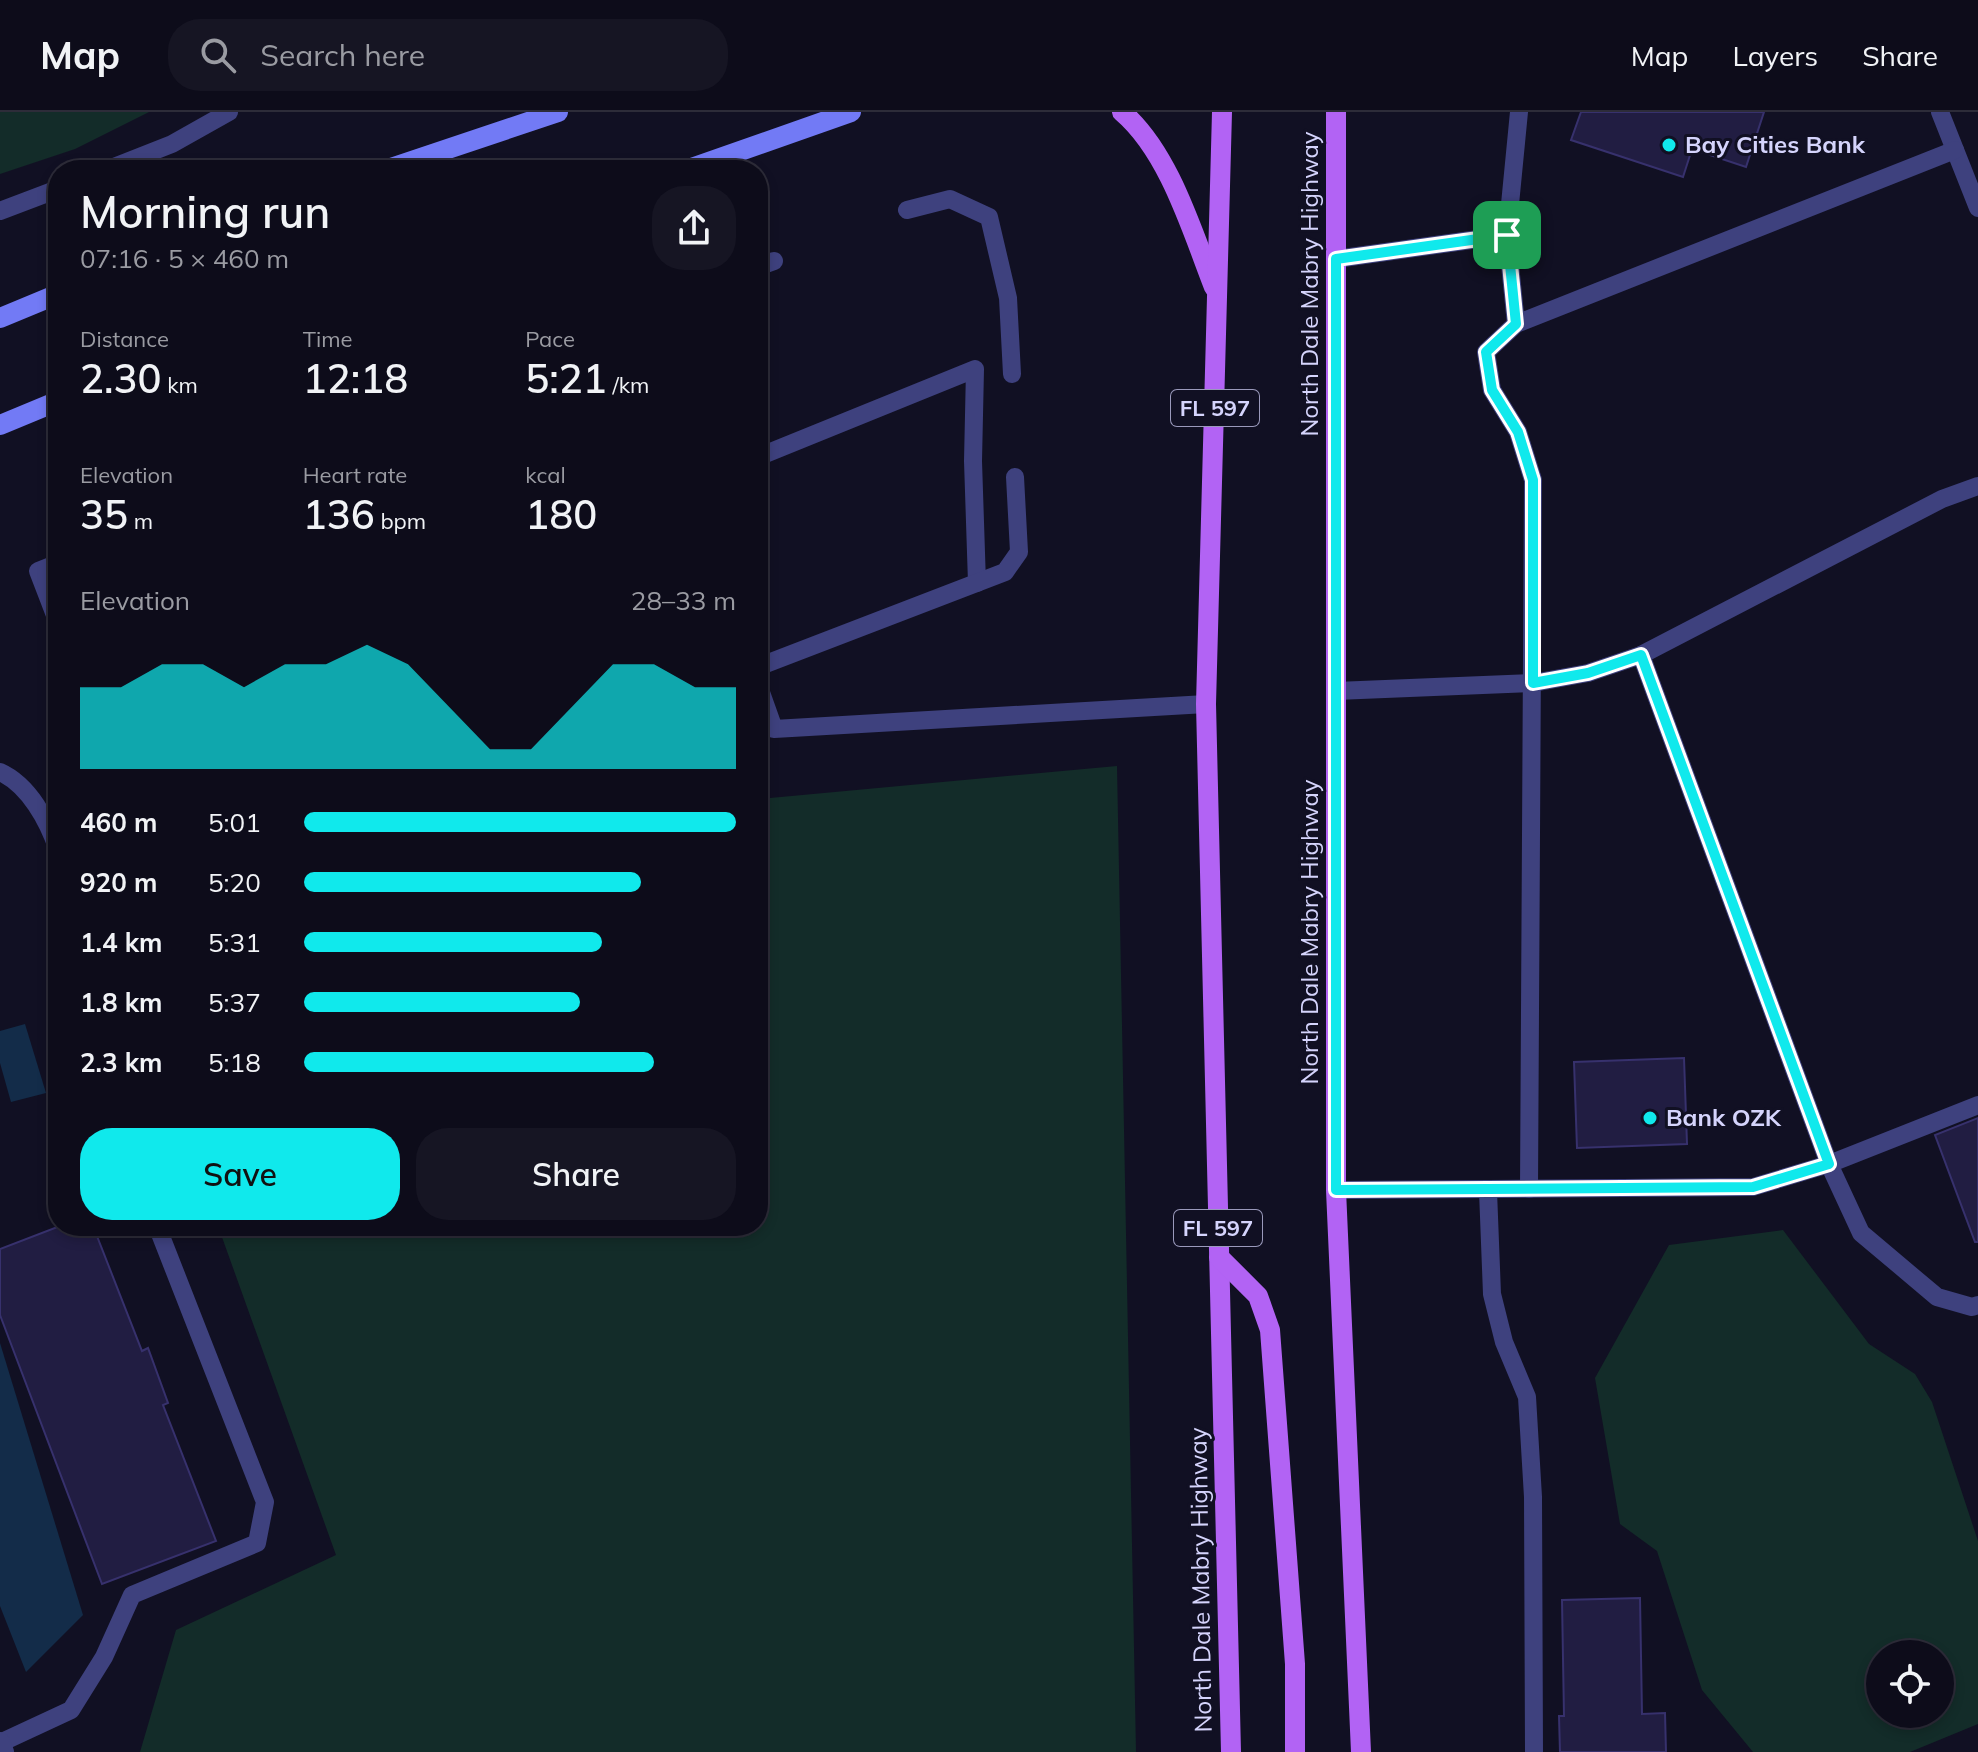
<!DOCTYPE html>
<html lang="en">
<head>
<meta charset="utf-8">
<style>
	:root { --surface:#0d0c1a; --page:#161523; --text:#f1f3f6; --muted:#9a9ba2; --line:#2d2c39; --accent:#10e9ec }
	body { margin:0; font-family:Mulish,sans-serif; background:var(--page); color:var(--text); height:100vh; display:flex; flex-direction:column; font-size:30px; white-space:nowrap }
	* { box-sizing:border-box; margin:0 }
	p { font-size:26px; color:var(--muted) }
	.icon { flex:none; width:44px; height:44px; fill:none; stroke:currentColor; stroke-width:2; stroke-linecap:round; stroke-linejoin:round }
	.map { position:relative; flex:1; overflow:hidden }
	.drawer { position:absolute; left:48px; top:48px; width:720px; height:1076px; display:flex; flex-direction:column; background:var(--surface); border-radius:32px; box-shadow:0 4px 12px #0003,0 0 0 2px var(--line) }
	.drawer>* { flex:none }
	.fabs { position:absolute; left:1866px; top:1528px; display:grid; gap:16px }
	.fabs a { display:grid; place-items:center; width:88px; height:88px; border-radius:50%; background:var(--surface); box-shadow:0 4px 12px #0003,0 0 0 2px var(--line); font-size:40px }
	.pin { position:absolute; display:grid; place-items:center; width:68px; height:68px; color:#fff; margin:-34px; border-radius:16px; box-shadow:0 4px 12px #0006 }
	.round { display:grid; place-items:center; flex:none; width:84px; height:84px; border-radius:32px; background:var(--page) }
	.overview { display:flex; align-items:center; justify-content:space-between; height:136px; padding:0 32px }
	h1 { font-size:44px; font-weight:600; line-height:60px }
	.figures { display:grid; grid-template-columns:repeat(3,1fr); gap:12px; height:136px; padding:8px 32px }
	.figures div { display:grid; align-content:center }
	.figures b { font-size:40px; font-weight:600 }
	.figures small { font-size:22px; font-weight:400 }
	.figures p { font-size:22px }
	.chart { height:224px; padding:16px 32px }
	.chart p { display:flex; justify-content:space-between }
	.chart svg { width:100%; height:144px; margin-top:8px; fill:var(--accent); opacity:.7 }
	.button { display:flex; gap:16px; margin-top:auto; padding:16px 32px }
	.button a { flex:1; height:92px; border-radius:32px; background:var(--accent); color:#111; font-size:32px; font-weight:600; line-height:92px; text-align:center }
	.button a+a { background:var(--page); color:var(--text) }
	ul { padding:0 32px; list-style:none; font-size:26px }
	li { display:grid; grid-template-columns:128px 96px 1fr; align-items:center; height:60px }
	li i { height:20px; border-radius:10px; background:var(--accent) }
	header { display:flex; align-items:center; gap:48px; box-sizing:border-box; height:112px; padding:0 40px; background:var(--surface); border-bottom:2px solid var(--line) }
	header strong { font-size:38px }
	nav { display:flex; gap:44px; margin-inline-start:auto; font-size:28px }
	.search { width:560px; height:72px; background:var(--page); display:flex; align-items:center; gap:20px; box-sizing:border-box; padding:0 28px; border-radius:32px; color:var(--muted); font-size:30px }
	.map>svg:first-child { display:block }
	.green { fill:#132c29; fill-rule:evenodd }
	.water { fill:#132c49 }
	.building { fill:#211d42; stroke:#37316d; stroke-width:2 }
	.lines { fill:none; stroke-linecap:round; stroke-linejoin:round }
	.lane { stroke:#3e417e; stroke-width:18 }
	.street { stroke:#3e417e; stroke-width:20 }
	.secondary { stroke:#727af5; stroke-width:20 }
	.primary { stroke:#b263f4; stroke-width:20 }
	.route-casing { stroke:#fff; stroke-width:16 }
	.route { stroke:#10e9ec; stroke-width:10 }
	.poi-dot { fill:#10e9ec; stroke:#111023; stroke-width:3 }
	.labels { text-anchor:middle; stroke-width:6; stroke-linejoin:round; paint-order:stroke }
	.shield { fill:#111023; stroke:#9a99bb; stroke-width:2 }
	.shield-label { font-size:22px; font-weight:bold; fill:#d5d4fc }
	.poi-label { font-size:24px; font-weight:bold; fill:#d5d4fc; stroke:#111023; text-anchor:start }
	.street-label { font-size:24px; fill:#d5d4fc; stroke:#111023 }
</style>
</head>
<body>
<header>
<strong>Map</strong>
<div class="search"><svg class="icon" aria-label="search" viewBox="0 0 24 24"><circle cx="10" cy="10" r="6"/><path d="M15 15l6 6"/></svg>Search here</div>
<nav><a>Map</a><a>Layers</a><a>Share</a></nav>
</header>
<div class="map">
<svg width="1978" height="1640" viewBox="0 0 1978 1640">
	<rect width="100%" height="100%" fill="#111023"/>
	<g class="green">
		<polygon points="0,0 149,0 75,37 0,62"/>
		<polygon points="1117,654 1136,1640 140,1640 176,1518 336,1443 218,1114 758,1114 758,687"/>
		<path d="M1783,1118L1869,1232L1915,1262L1932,1290L1978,1429V1612L1910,1640H1753L1702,1578L1657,1439L1620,1412L1595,1266L1669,1133ZM1940,1542V1602H1880V1542Z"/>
	</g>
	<g class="water">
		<polygon points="25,912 46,981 11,990 0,951 0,919"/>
		<polygon points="0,1231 83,1503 26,1560 0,1494"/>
	</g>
	<g class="building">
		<polygon points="1581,0 1764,0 1746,55 1692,37 1683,65 1571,28"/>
		<polygon points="1684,946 1687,1032 1577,1036 1574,950"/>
		<polygon points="1978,1006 1978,1130 1975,1130 1935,1023"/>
		<polygon points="60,1114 93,1114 142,1239 148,1236 168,1291 163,1293 216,1429 102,1472 0,1203 0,1137"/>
		<polygon points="1640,1486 1642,1602 1665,1601 1666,1640 1560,1640 1559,1604 1564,1604 1562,1488"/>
	</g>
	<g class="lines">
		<g class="lane">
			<polyline points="1940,0 1978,96"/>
			<polyline points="106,58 172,32 229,0"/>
			<polyline points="907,98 950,87 989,105 1008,186 1012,262"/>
			<polyline points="0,99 58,77"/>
			<polyline points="1336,147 1507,123"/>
			<polyline points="758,155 774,149"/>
			<polyline points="1516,212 1507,123 1519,0"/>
			<polyline points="758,345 975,257 973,349 977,471"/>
			<polyline points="58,451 38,459 58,511"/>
			<polyline points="1641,543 1829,1052 1861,1121 1937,1185 1972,1195 1978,1193"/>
			<polyline points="758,555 1005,460 1019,440 1015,365"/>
			<polyline points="758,572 774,617 1206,592"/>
			<polyline points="1336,579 1533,571 1588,561 1641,543 1942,387 1978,374"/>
			<path d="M0,660C29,673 48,709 58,738"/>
			<polyline points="1529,1077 1533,368 1518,320 1492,278 1486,240 1516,212 1955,38"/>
			<polyline points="1336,1078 1753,1075 1829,1052 1978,993"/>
			<polyline points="1488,1079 1492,1182 1504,1230 1527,1285 1533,1385 1534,1640"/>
			<polyline points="0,1631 71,1598 104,1545 132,1483 257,1431 265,1390 157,1114"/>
		</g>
		<polyline class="street" points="0,1630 4,1640"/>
		<g class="secondary">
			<polyline points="385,58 558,0"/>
			<polyline points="686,58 851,0"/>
			<polyline points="0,206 58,182"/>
			<polyline points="0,313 58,289"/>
		</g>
		<g class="primary">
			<path d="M1122,0C1169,40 1192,119 1214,175"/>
			<polyline points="1222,0 1206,592 1231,1640"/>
			<polyline points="1336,0 1336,1078 1361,1640"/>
			<polyline points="1219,1145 1258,1184 1270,1218 1295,1552 1295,1640"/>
		</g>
	</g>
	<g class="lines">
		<g class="route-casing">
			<polygon id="route" points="1507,123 1516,212 1486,240 1492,278 1518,320 1533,368 1533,571 1588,561 1641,543 1829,1052 1753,1075 1336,1078 1336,147"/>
		</g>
		<use href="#route" class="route"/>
	</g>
	<g class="poi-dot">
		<circle cx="1669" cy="33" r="8"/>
		<circle cx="1650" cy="1006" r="8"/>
	</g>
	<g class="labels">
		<g class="shield">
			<rect x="1171" y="278" width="88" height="36" rx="6"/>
			<rect x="1174" y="1098" width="88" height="36" rx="6"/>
		</g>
		<g class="shield-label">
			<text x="1215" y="304">FL 597</text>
			<text x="1218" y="1124">FL 597</text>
		</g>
		<g class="poi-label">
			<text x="1685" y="41">Bay Cities Bank</text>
			<text x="1666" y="1014">Bank OZK</text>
		</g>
		<g class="street-label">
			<text transform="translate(1310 172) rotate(-90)" y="8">North Dale Mabry Highway</text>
			<text transform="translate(1310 820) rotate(-90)" y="8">North Dale Mabry Highway</text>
			<text transform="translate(1201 1468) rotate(-91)" y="8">North Dale Mabry Highway</text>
		</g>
	</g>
</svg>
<div class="fabs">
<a><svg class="icon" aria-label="locate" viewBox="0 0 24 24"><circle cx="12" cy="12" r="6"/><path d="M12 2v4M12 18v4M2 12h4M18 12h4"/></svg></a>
</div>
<div class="pin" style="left:1507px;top:123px;background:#1e9e55"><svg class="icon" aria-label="arrive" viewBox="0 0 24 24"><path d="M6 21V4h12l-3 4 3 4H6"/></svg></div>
<section class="drawer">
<div class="overview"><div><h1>Morning run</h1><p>07:16 · 5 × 460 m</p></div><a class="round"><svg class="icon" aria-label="share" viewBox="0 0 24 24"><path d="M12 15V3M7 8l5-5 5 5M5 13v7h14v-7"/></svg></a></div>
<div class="figures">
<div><p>Distance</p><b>2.30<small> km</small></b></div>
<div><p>Time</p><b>12:18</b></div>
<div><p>Pace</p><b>5:21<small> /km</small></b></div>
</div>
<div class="figures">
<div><p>Elevation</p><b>35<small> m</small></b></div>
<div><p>Heart rate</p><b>136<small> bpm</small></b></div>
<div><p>kcal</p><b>180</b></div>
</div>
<div class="chart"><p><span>Elevation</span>28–33 m</p>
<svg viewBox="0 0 160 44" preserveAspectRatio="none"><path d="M0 44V19L10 19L20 12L30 12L40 19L50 12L60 12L70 6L80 12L90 25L100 38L110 38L120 25L130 12L140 12L150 19L160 19V44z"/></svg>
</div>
<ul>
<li><b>460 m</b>5:01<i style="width:100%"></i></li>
<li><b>920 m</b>5:20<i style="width:78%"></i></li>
<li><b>1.4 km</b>5:31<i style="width:69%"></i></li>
<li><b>1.8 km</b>5:37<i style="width:64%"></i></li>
<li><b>2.3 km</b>5:18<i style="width:81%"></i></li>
</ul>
<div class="button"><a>Save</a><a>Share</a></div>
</section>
</div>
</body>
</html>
